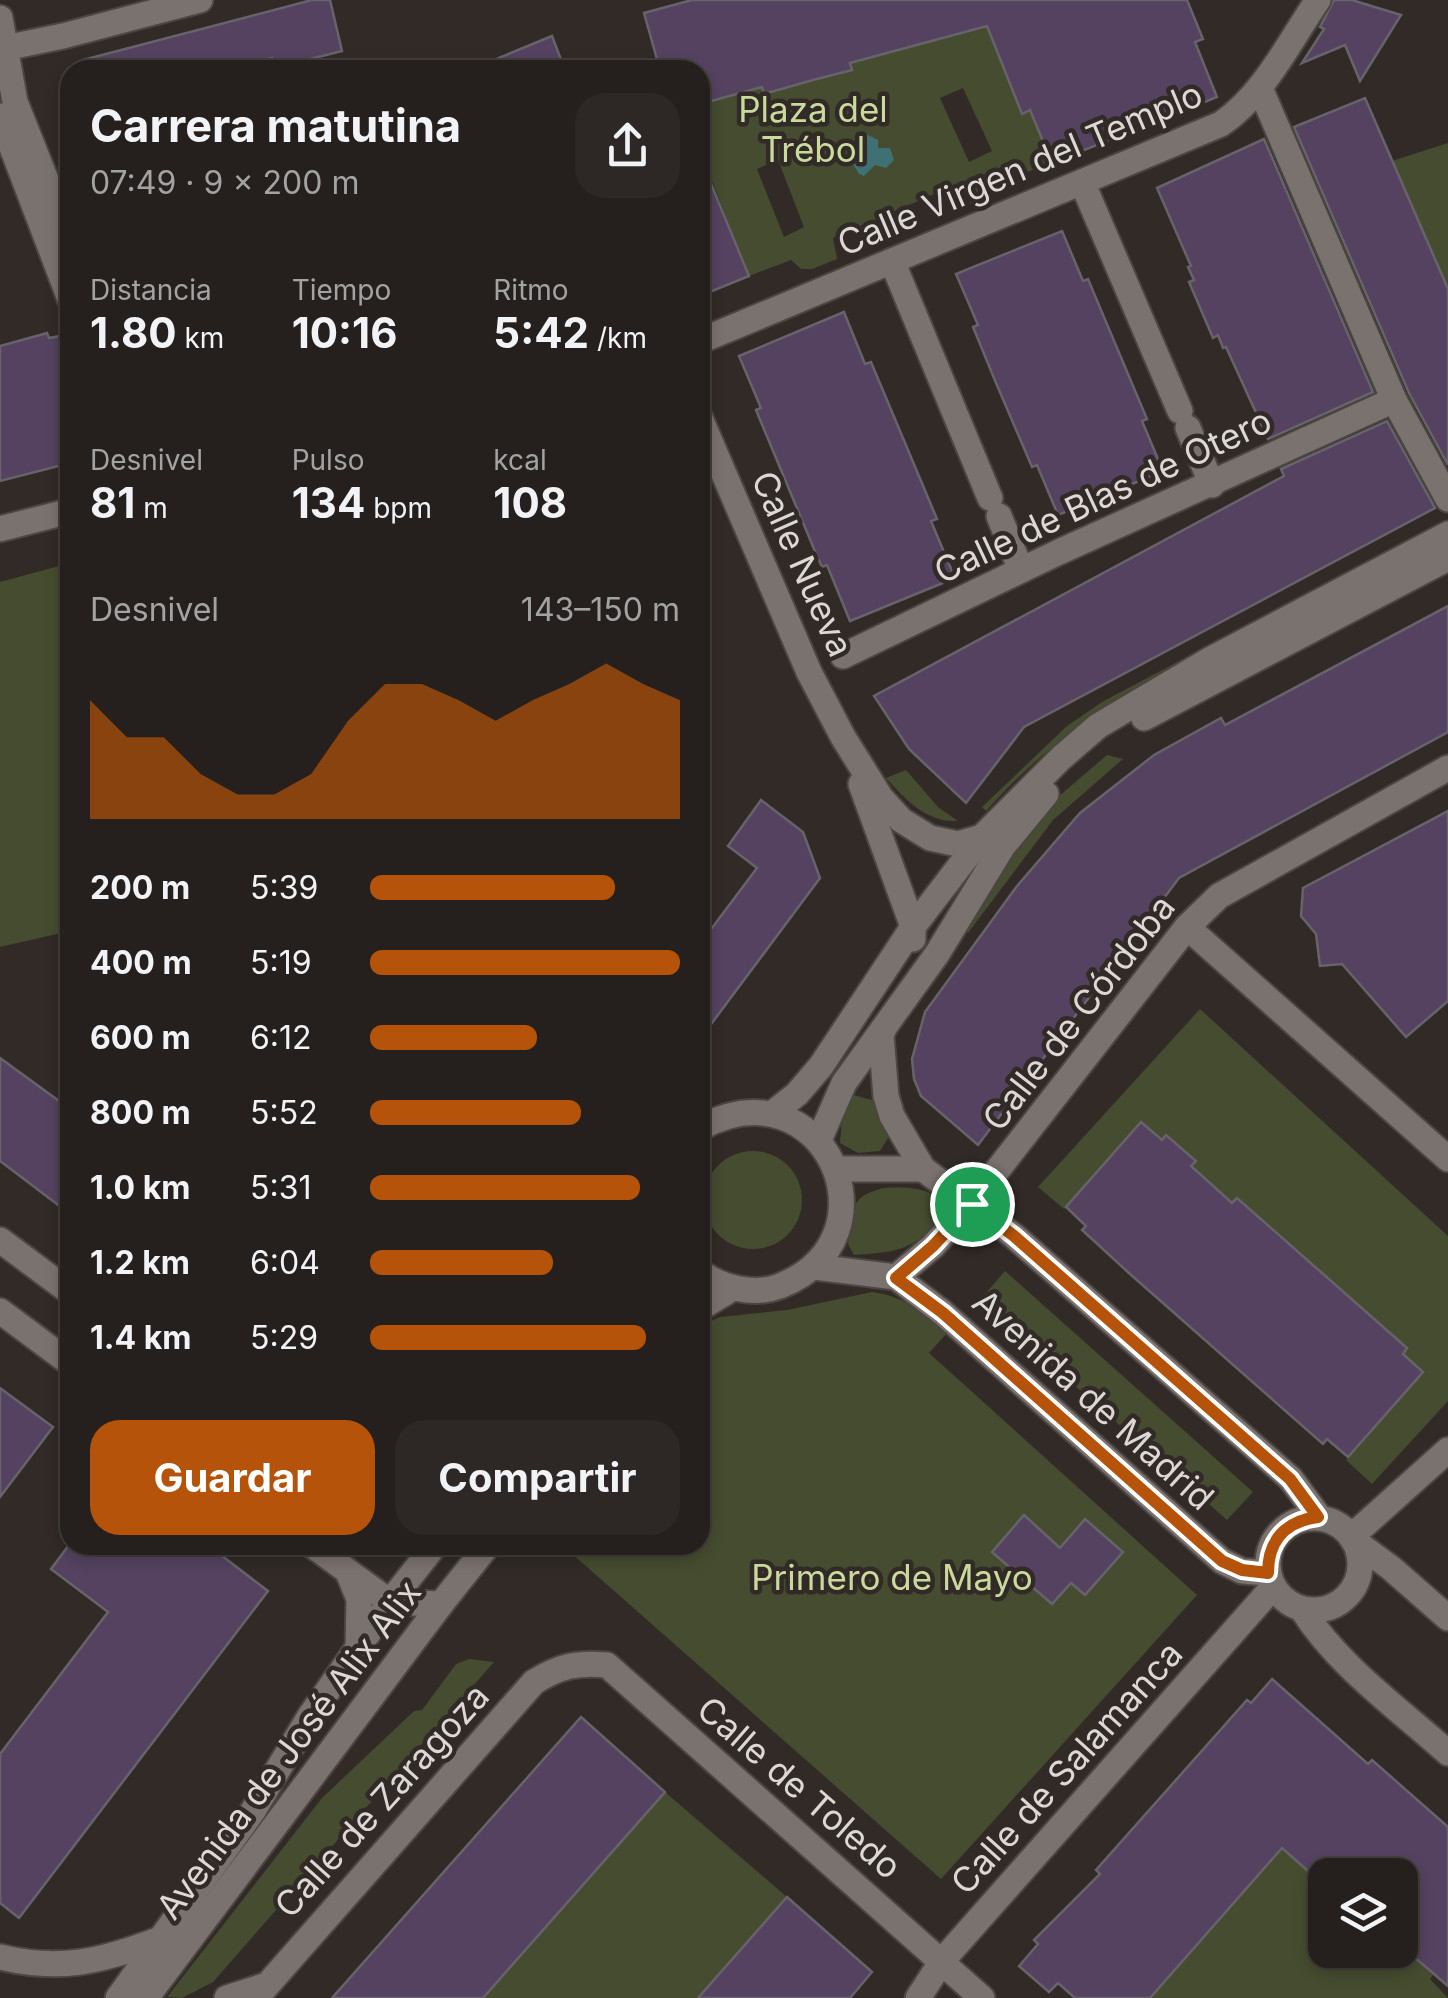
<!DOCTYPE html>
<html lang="es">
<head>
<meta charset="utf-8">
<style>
	:root { --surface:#25201d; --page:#2d2826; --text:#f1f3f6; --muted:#a3a3a4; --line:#423e3b; --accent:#b45309 }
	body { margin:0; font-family:Inter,sans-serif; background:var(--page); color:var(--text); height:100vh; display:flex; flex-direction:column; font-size:38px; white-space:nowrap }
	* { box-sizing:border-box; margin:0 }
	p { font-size:32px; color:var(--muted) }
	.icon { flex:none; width:55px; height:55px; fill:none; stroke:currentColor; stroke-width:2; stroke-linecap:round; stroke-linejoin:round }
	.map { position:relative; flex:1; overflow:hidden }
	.side { position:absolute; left:60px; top:60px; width:650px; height:1495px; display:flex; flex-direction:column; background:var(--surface); border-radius:30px; box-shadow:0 5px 15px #0003,0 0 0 2px var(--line) }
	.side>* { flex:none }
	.buttons { position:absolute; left:1308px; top:1858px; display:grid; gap:20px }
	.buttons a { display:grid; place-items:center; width:110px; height:110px; border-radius:20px; background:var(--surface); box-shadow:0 5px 15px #0003,0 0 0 2px var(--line); font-size:50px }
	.pin { position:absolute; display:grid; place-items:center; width:85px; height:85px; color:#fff; margin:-42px; border:5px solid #fff; border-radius:50%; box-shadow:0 2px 10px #0007 }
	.round { display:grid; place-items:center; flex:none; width:105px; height:105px; border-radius:30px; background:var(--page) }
	.head { display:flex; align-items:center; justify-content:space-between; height:170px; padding:0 30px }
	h1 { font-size:45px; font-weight:700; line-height:75px }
	.metrics { display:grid; grid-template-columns:repeat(3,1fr); gap:15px; height:170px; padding:10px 30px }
	.metrics div { display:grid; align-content:center }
	.metrics b { font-size:42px; font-weight:700 }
	.metrics small { font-size:28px; font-weight:400 }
	.metrics p { font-size:28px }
	.chart { height:280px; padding:20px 30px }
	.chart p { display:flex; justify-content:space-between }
	.chart svg { width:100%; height:180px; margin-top:10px; fill:var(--accent); opacity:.7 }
	.primary-button { display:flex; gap:20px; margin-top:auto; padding:20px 30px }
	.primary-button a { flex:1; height:115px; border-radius:30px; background:var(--accent); color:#fff; font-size:40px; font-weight:700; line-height:115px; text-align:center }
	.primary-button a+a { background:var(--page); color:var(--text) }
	ul { padding:0 30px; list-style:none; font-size:32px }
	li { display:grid; grid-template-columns:160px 120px 1fr; align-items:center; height:75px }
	li i { height:25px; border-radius:12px; background:var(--accent) }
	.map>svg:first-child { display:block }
	.green { fill:#454c2f; fill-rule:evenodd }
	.water { fill:#3f7074 }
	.building { fill:#544260; stroke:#67636a; stroke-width:2.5 }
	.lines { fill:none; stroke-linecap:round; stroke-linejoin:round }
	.minor-casing { stroke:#4c4643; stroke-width:29 }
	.minor { stroke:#7a726e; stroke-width:25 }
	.route-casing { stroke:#fff; stroke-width:20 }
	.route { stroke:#b45309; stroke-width:12 }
	.labels { text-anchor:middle; stroke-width:9; stroke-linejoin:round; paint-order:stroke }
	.park-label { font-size:35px; fill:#cad99c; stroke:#312a27 }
	.street-label { font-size:35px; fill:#ddd8d6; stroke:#312a27 }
</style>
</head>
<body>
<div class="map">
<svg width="1448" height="1998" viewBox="0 0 1448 1998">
	<rect width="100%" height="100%" fill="#312a27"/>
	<g class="green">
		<path d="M985,22L1023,113L1031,110L1052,163L1002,181L996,194L971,205L962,182L833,238L837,259L812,269H801L791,260L749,276L700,150V104L762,87L764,94L851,70L850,63ZM963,88L992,151L969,162L940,98ZM778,160L804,227L784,237L757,169Z"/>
		<polygon points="1448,143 1448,289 1392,161"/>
		<polygon points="70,563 70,931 0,947 0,582"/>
		<path d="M1183,659L1185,664C1104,706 1048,742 986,811L982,807L1067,726L1102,702Z"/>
		<polygon points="1107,755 1123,759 1053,820 968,933 965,930 1017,846 1051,803"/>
		<path d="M906,770L938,807L958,821C927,823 906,800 886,778Z"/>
		<polygon points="1200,1009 1448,1236 1448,1401 1372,1484 1346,1460 1374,1427 1366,1418 1423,1372 1403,1354 1407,1348 1238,1198 1232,1203 1191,1166 1195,1160 1167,1135 1162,1140 1142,1122 1064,1209 1038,1187"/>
		<polygon points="850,1094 879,1102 888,1138 880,1151 858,1153 840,1143 842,1117"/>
		<circle cx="753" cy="1200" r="49"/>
		<path d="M884,1188C904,1186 928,1187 943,1202L942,1215C915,1251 897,1252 854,1255L848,1244C855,1209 847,1197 884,1188Z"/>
		<polygon points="1005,1271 1253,1492 1227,1520 979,1301"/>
		<path d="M872,1292C904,1296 923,1312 947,1333L929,1353L1197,1595L941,1879L562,1545H700V1326L720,1317L787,1310Z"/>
		<polygon points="469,1659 494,1662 213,1982 182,1998 167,1997 322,1798 414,1711 422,1710 456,1664"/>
		<polygon points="665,1792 787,1897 698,1998 483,1998"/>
		<polygon points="1282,1840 1289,1854 1316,1879 1321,1875 1325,1878 1325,1950 1400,1950 1400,1945 1433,1975 1430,1979 1448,1998 1150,1998 1277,1854"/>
	</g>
	<polygon class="water" points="866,134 878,140 878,148 890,148 894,160 886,168 875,165 864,176 859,174 853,164 862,153 857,143"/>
	<g class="building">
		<polygon points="312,0 330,0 342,51 275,68 272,58 220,70 84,70 83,60"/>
		<polygon points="692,0 1187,0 1203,39 1195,42 1217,97 1052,163 1030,110 1022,114 987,26 850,63 852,70 813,80 764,94 762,87 700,104 700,70 660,70 644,13"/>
		<polygon points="1334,0 1352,0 1401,15 1360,81 1345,45 1302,63 1324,29 1320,27"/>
		<polygon points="552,36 565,70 472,70 472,69"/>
		<polygon points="1365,98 1448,289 1448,465 1409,393 1294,127"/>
		<polygon points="1264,139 1373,392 1268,439 1226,347 1223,348 1218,335 1213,338 1189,282 1194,280 1188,267 1191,266 1157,188"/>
		<polygon points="700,157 749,276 700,296"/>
		<polygon points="1062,231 1083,281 1088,279 1147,419 1142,421 1163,471 1058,515 1037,465 1032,467 996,383 973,327 978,325 956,274"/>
		<polygon points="844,312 865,364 871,362 879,381 937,519 931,521 955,578 850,621 827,565 822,567 814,549 756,410 761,408 739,356"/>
		<polygon points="47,333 49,338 60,336 70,372 70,463 0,481 0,346"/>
		<polygon points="1387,421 1435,508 1024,727 966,803 909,749 874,696 1284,476 1281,469"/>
		<polygon points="1448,606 1448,732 1179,878 978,1145 921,1096 914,1079 912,1059 925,1012 1017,886 1080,813 1154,755 1221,718 1225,725"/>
		<polygon points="761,800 803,832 820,878 700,1039 700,944 757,868 728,846"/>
		<polygon points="1448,811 1448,1001 1406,1037 1342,964 1320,966 1316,934 1301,916 1303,888"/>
		<polygon points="0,1058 70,1109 70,1214 0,1161"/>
		<polygon points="1141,1122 1162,1140 1166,1135 1196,1161 1191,1166 1232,1203 1237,1198 1407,1348 1403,1354 1423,1372 1348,1457 1327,1439 1323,1444 1130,1274 1082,1230 1086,1226 1066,1207"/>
		<polygon points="0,1388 53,1427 0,1497"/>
		<polygon points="1024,1515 1060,1548 1085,1519 1123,1552 1085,1595 1071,1583 1052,1604 992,1552"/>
		<polygon points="69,1545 208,1545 268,1591 19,1918 0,1903 0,1754 108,1612 51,1569"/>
		<polygon points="1272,1679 1368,1764 1372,1760 1448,1827 1448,1986 1400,1945 1400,1875 1321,1875 1317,1879 1282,1848 1150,1998 1075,1998 1058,1983 1049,1992 1019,1966 1038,1944 1034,1940 1100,1874 1096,1870 1247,1700 1251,1703"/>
		<polygon points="581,1717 665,1792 483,1998 332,1998"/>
		<polygon points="787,1897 872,1972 850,1998 698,1998"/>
	</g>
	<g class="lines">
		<g class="minor-casing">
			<g id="minor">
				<polyline points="0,18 15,102 70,240"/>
				<polyline points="0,49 63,36 200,0"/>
				<polyline points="1260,88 1394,400 1448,499"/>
				<polyline points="0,116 70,299"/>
				<polyline points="1082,182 1180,411"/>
				<polyline points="892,261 990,498"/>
				<path d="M700,341L1221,124C1264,95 1289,42 1318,0"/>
				<polyline points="700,418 809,672 843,737 881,798 901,820 930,838 958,844 982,837"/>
				<polyline points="1188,428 1212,485"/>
				<polyline points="999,516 1021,570"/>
				<polyline points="0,529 70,511"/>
				<polyline points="843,656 1059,552 1394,400"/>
				<polyline points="1144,718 1448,558"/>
				<polyline points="861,784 913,927 913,939"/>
				<polyline points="1187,927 1448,1159"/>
				<polyline points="884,1028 881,1035 886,1096 892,1116 923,1169"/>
				<polyline points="773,1113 797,1094 821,1066 913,927 982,837 1061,758 1098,726 1211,659 1448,534"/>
				<path d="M700,1128C823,1060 903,1237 780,1286C754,1296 722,1288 700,1272"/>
				<polyline points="819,1140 844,1083 937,954 1003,846 1046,794"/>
				<polyline points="837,1169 923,1169 1014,1236 1291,1479 1319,1517"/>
				<polyline points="0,1240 70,1292"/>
				<polyline points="814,1267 896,1277 943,1313 1222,1561 1242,1571 1268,1573"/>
				<polyline points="896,1277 933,1246 971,1204 1187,927 1219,896 1448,768"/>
				<polyline points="700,1308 733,1288"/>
				<polyline points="0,1311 70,1363"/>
				<circle cx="1314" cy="1564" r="46"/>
				<polyline points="1351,1537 1448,1450"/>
				<polyline points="1353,1540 1391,1568 1448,1618"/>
				<polyline points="312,1545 390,1602 441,1604"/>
				<polyline points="348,1572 359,1599 358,1648"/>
				<path d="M1302,1609C1338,1666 1398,1708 1448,1753"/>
				<path d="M0,1957C60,1972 102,1961 158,1940"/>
				<polyline points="118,1998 253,1811 310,1716 390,1602 435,1545"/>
				<polyline points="146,1998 441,1604 488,1545"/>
				<polyline points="227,1998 264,1986"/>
				<path d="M256,1998L534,1682C560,1666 577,1662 607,1665L982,1998"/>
				<polyline points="918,1998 942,1961 1273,1587"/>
			</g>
		</g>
		<use href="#minor" class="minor"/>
	</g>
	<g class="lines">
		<g class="route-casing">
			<path id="route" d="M972,1204L1014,1236L1290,1479L1318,1517C1286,1521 1268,1540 1268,1573L1242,1570L1222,1561L943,1313L896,1278L933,1246Z"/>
		</g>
		<use href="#route" class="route"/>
	</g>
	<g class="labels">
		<g class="park-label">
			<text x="813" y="122">Plaza del<tspan x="813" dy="40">Trébol</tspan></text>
			<text x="892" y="1590">Primero de Mayo</text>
		</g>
		<g class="street-label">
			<text transform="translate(1020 169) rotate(-23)" y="12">Calle Virgen del Templo</text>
			<text transform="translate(1103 496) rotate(-25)" y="12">Calle de Blas de Otero</text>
			<text transform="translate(802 564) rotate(66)" y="12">Calle Nueva</text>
			<text transform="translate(1079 1013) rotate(-52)" y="12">Calle de Córdoba</text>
			<text transform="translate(1093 1400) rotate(42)" y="12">Avenida de Madrid</text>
			<text transform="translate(289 1750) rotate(-53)" y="12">Avenida de José Alix Alix</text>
			<text transform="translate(1067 1768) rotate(-48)" y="12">Calle de Salamanca</text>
			<text transform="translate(799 1788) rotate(41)" y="12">Calle de Toledo</text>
			<text transform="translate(382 1801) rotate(-48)" y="12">Calle de Zaragoza</text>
		</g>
	</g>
</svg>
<div class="buttons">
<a><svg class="icon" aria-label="layers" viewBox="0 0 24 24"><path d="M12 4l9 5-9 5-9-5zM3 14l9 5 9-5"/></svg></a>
</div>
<div class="pin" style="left:972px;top:1204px;background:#1e9e55"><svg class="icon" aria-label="arrive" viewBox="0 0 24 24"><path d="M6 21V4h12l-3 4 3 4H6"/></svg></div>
<section class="side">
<div class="head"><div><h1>Carrera matutina</h1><p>07:49 · 9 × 200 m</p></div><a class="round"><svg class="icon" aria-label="share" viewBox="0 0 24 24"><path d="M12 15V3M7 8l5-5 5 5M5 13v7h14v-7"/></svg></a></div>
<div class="metrics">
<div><p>Distancia</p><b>1.80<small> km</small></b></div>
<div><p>Tiempo</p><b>10:16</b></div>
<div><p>Ritmo</p><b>5:42<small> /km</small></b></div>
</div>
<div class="metrics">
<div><p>Desnivel</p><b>81<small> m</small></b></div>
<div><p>Pulso</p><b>134<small> bpm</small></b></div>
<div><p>kcal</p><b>108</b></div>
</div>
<div class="chart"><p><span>Desnivel</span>143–150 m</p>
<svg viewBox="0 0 160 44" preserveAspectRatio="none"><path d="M0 44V15L10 24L20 24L30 33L40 38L50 38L60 33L70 20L80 11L90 11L100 15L110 20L120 15L130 11L140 6L150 11L160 15V44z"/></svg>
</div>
<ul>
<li><b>200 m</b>5:39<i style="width:79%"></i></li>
<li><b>400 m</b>5:19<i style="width:100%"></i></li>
<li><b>600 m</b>6:12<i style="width:54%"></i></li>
<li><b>800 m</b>5:52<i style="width:68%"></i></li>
<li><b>1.0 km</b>5:31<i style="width:87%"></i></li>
<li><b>1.2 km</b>6:04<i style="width:59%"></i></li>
<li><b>1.4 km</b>5:29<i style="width:89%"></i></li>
</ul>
<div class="primary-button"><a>Guardar</a><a>Compartir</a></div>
</section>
</div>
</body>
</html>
